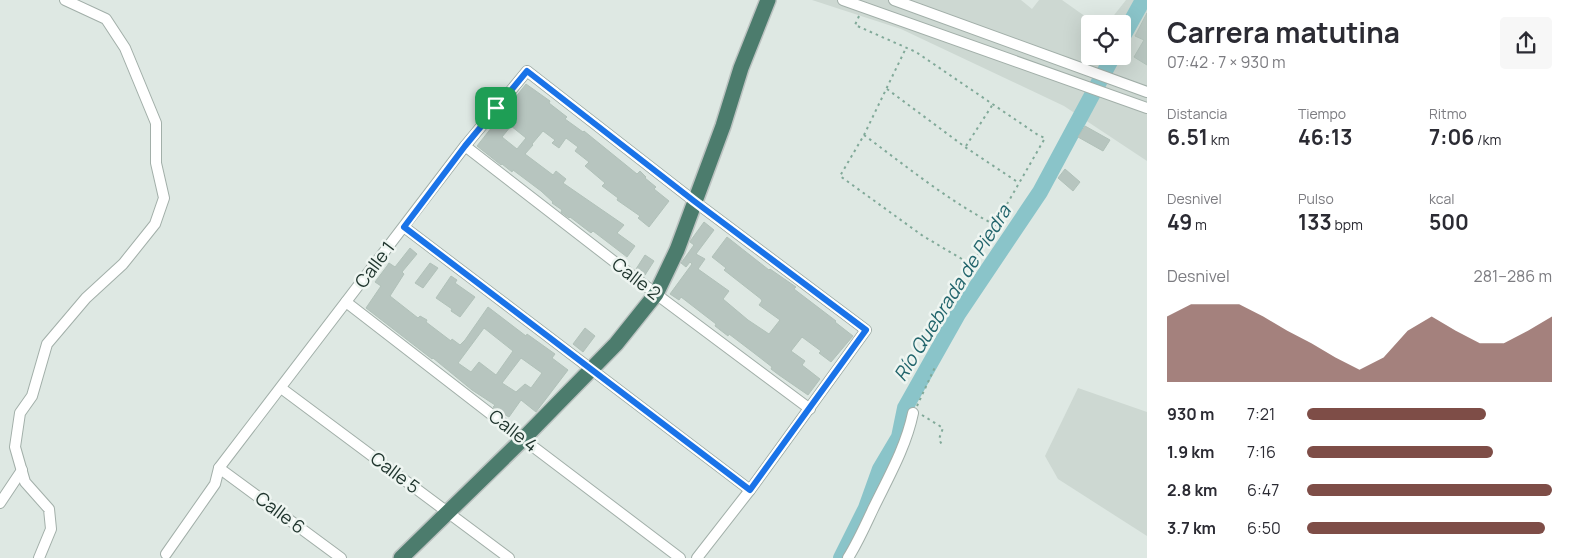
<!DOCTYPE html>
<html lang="es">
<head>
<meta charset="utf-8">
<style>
	:root { --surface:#fff; --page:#f7f7f7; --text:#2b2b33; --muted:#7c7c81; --accent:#7e4d47 }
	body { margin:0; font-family:Manrope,sans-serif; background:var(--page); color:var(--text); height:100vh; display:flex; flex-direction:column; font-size:19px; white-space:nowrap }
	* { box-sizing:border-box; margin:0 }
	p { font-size:16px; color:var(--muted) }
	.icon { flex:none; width:28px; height:28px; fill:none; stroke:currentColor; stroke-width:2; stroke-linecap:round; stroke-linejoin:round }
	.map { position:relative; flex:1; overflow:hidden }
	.panel { display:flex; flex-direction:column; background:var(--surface); width:425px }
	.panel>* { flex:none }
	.controls { position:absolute; left:1081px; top:15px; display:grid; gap:10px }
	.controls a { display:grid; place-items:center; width:50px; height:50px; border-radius:5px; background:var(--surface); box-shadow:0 5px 20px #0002; font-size:25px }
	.pin { position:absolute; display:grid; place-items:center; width:42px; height:42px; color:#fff; margin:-21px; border-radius:10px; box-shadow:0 2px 8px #0006 }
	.round { display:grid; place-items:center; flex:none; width:52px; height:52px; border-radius:5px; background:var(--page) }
	.summary { display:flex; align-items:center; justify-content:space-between; height:85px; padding:0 20px }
	h1 { font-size:28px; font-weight:700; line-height:38px }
	.stats { display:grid; grid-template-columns:repeat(3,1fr); gap:8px; height:85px; padding:5px 20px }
	.stats div { display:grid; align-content:center }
	.stats b { font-size:21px; font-weight:700 }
	.stats small { font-size:14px; font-weight:400 }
	.stats p { font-size:14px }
	.chart { height:140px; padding:10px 20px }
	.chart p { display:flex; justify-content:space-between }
	.chart svg { width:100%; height:90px; margin-top:5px; fill:var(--accent); opacity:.7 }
	ul { padding:0 20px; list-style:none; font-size:16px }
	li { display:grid; grid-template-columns:80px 60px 1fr; align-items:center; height:38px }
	li i { height:12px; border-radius:6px; background:var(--accent) }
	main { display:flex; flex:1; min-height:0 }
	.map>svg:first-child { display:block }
	.built { fill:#cdd8d2 }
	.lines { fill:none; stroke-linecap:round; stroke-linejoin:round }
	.river { stroke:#8ac4c9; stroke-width:16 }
	.building { fill:#b7c5bf; stroke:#b1c1b9; fill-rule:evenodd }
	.minor-casing { stroke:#a2afa9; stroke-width:12 }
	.trunk-casing { stroke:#bcc3c1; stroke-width:18 }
	.path { stroke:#81a999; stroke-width:2; stroke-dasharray:2.5 4; stroke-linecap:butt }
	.minor { stroke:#fff; stroke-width:10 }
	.trunk { stroke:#4c7c6d; stroke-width:15 }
	.route-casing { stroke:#fff; stroke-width:10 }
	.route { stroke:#1a73e8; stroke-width:6 }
	.labels { text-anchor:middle; stroke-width:5; stroke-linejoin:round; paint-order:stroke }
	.street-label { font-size:18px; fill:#21362f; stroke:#eef5f1 }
	.water-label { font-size:19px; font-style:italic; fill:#22656c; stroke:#eef5f1 }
</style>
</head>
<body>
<main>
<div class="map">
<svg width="1147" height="558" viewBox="0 0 1147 558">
	<rect width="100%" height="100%" fill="#dee8e3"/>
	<g class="built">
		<polygon points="812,0 1021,0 1032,9 1039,0 1062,0 1096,24 1090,24 1090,56 1122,56 1122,24 1107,24 1126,0 1147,0 1147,161 1064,106 901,29"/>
		<polygon points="1078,388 1147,412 1147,536 1058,479 1045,456"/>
	</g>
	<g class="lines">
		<g class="river">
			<polyline points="1122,38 1143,0"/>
			<polyline points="841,558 866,508 880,469 899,437 905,408 958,314 1040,192 1113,56"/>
		</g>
	</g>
	<g class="building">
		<polygon points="1147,13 1147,65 1134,57 1144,40 1135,36"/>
		<path d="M526,84L550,101L549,103L567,117L565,119L583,132L584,131L637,174L640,171L646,177L645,178L656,187L654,189L669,201L649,227L638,218L640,216L617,200L618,198L602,186L605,183L585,166L589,162L575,151L578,147L566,138L559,148L552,143L555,140L543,131L532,144L533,145L525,154L553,175L556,171L566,179L563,183L624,225L617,233L635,246L627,257L593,231L591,233L570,217L569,218L561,212L562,210L552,203L553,202L541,191L513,170L512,172L502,164L501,165L477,146ZM511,126L526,138L517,149L502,137Z"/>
		<polygon points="1085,126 1110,140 1103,151 1078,137"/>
		<polygon points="1065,169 1080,182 1073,191 1058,178"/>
		<polygon points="704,222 714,230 696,254 705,259 698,269 729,291 723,299 748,320 769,334 780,320 759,305 762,301 761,299 724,270 726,268 712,257 727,237 769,270 770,269 796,287 794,289 836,321 835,322 853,336 831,362 819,353 821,351 802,337 791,351 805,361 802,365 820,379 808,395 779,375 771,369 772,367 754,353 729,334 728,336 715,326 716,324 681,297 679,300 670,294 692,264 690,262 686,267 681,263 694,245 690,242 691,240"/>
		<path d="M410,248L417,254L402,272L404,274L390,296L418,318L420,316L427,320L426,322L451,341L452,339L460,345L465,340L488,307L526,336L527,334L555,354L552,358L568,370L536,412L521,400L509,417L500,412L493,407L495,405L472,390L433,358L432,359L366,308L381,286L375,282L387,266L389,263L395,267ZM484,328L513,351L496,375L479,362L471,372L458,363ZM521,358L542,373L531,388L525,384L516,392L502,383Z"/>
		<polygon points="645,255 654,261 645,275 636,269"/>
		<polygon points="430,263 438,268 423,288 415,283"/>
		<polygon points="451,276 457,280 455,283 475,297 460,317 451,311 452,309 436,298"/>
		<polygon points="585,328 595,336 583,352 573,344"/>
	</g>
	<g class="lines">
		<g class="minor-casing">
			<g id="minor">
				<polyline points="843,0 1147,108"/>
				<polyline points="894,0 1147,92"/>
				<polyline points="465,146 656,294 810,409"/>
				<polyline points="404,227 750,490"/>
				<polyline points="346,302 523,439 680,558"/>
				<polyline points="281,388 509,558"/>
				<polyline points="219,468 341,558"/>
				<polyline points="0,503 22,470"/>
				<polyline points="166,554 215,484 219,468 465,146 527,71 694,201 866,330 750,490 697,558"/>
				<polyline points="39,558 51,529 49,509 25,482 15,447 20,413 32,396 47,344 86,298 123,264 155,224 164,198 156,163 156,123 125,48 106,19 65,0"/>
				<path d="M848,558C858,542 865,526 873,509C888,478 906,447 913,413"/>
			</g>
		</g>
		<g class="trunk-casing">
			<polyline id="trunk" points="401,558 523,439 616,344 656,294 677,250 723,126 741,68 768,0"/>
		</g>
		<g class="path">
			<polyline points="859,16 855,25 916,52 1038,135 1045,138 972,265 923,236 840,176 864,135 906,48"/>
			<polyline points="887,89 965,147 1019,183"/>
			<path d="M864,135C907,167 949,201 995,225"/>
			<polyline points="966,146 993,104"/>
			<polyline points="917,406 935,367"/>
			<polyline points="922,415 943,428 939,439 942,445"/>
		</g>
		<use href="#minor" class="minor"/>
		<use href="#trunk" class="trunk"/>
	</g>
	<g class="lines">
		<g class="route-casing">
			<polygon id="route" points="527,71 694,201 866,330 750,490 404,227 465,146"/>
		</g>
		<use href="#route" class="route"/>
	</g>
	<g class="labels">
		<g class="street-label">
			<text transform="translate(375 265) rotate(-53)" y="6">Calle 1</text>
			<text transform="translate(636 279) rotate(38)" y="6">Calle 2</text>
			<text transform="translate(513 431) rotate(38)" y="6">Calle 4</text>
			<text transform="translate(395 473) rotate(37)" y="6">Calle 5</text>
			<text transform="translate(280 513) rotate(37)" y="6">Calle 6</text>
		</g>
		<g class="water-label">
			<text transform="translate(952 293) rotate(-58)" y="7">Río Quebrada de Piedra</text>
		</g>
	</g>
</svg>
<div class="controls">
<a><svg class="icon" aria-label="locate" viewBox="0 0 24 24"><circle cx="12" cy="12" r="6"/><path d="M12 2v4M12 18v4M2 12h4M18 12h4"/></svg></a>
</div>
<div class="pin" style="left:496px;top:108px;background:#1e9e55"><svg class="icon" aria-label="arrive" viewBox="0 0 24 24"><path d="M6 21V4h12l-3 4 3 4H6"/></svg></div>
</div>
<section class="panel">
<div class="summary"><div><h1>Carrera matutina</h1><p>07:42 · 7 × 930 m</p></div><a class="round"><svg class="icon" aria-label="share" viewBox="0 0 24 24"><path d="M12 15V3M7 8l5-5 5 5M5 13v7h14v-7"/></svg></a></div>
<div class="stats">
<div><p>Distancia</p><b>6.51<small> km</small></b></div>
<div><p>Tiempo</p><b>46:13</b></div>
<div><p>Ritmo</p><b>7:06<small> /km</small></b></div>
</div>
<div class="stats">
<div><p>Desnivel</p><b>49<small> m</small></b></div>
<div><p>Pulso</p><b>133<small> bpm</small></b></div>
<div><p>kcal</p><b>500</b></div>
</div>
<div class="chart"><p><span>Desnivel</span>281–286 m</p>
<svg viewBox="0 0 160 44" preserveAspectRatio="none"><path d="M0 44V12L10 6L20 6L30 6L40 12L50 19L60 25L70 32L80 38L90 32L100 19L110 12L120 19L130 25L140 25L150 19L160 12V44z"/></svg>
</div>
<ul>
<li><b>930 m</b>7:21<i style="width:73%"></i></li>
<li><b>1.9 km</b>7:16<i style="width:76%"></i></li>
<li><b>2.8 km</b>6:47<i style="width:100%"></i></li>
<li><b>3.7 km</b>6:50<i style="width:97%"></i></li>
</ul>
</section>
</main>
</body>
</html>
